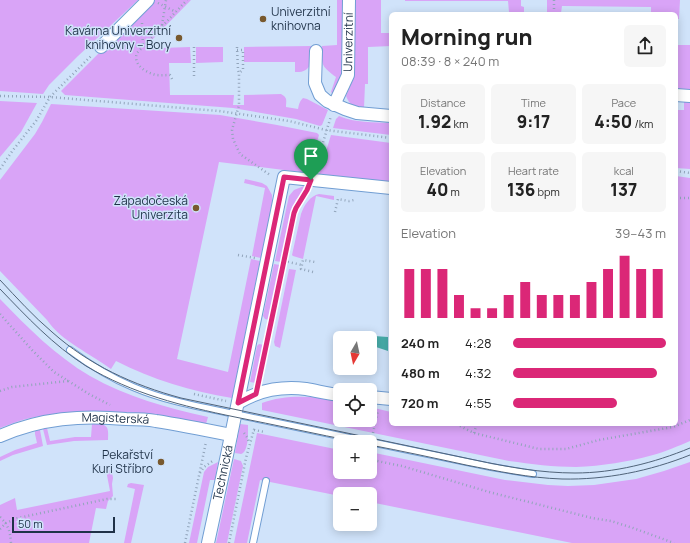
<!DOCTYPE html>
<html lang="en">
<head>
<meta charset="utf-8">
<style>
	:root { --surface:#fff; --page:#f6f6f6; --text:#222; --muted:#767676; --accent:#db2777 }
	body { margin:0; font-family:Manrope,sans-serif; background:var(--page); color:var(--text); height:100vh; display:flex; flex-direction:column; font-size:15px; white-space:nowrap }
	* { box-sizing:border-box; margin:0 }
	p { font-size:13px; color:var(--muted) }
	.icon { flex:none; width:22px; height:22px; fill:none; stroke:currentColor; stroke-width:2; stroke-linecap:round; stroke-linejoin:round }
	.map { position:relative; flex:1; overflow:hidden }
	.sheet { position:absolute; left:389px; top:12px; width:289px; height:414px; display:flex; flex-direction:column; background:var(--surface); border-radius:6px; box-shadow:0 2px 10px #0003 }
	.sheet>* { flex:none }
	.needle { width:26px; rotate:189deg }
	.controls { position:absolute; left:333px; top:331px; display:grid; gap:8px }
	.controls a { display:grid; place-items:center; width:44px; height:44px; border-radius:6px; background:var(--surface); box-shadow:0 2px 10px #0003; font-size:20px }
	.scale { position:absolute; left:12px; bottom:10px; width:103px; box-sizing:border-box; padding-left:4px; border:2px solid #1f3248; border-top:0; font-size:11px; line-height:14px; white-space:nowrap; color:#1f3248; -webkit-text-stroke:3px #d0e3fa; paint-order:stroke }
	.pin { position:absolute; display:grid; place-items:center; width:34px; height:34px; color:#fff; margin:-41px -17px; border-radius:50% 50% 50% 0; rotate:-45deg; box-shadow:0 0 4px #0007 }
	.pin .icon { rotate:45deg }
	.round { display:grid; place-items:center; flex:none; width:42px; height:42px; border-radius:6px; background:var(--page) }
	.summary { display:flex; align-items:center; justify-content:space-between; height:68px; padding:0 12px }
	h1 { font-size:22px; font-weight:800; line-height:30px }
	.figures { display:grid; grid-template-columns:repeat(3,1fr); gap:6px; height:68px; padding:4px 12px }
	.figures div { display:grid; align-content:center; border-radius:6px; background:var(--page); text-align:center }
	.figures b { font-size:17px; font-weight:800 }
	.figures small { font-size:11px; font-weight:400 }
	.figures p { font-size:11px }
	.chart { height:112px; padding:8px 12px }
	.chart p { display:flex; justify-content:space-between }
	.chart svg { width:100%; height:72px; margin-top:4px; stroke:var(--accent); stroke-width:6 }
	ul { padding:0 12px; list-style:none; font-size:13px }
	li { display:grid; grid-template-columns:64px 48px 1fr; align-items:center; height:30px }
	li i { height:10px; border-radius:5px; background:var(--accent) }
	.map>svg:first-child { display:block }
	.green { fill:#d9a4f7 }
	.water { fill:#48adaa }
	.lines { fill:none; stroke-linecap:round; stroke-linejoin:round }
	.lane-casing { stroke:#719ed3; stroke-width:8 }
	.street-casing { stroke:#719ed3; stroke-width:14 }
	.path { stroke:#92a5bb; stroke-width:2.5; stroke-dasharray:1 3; stroke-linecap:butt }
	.lane { stroke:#fff; stroke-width:6 }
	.street { stroke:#fff; stroke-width:12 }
	.tram { stroke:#506379; stroke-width:1 }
	.route-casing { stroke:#fff; stroke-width:8 }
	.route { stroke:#db2777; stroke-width:5 }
	.poi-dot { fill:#78592e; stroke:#d0e3fa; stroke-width:1.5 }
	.labels { text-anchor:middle; stroke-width:3; stroke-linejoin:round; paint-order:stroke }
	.poi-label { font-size:12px; fill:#1f3248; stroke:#d0e3fa; text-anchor:end }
	.street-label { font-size:12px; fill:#1f3248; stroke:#d0e3fa }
</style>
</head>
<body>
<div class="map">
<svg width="690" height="543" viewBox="0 0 690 543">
	<rect width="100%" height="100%" fill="#d0e3fa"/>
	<g class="green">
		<polygon points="0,0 138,0 78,56 49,85 43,94 0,91"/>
		<path d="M152,0H191L146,46L161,48L190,47L191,63H169L170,95H234L233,105H244V95L281,94C288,98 286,100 286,107L298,109C299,105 299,102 303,98L307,99L328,110L322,125L320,126L296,119L233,108L65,95L61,91Z"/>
		<path d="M337,0H345V75L335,97L331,92L336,77C320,65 322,65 322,46L337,45Z"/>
		<path d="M355,0H381V33H391V46L368,47V84H365L364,108C354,107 350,106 346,96L354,77Z"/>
		<polygon points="405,0 521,0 521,6 524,7 524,12 509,12 508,1 405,1"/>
		<polygon points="547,0 680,0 679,19 676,19 676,14 651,14 651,7 562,6 561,13 547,13"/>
		<rect x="676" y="45" width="14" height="44"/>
		<path d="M312,46C312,59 313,73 295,72V62H244V47Z"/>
		<polygon points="196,47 223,47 223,62 196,63"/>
		<polygon points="684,99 690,100 690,169 676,168 676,110 684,110"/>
		<polygon points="0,101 37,103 21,132 0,157"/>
		<path d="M51,104L220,115L277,125L317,133L319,135L308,173L219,162L177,359L228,372L251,259L260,261L232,398C191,391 153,380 116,361L111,369C91,354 61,341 47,320L0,271V180L35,134L42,122Z"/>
		<path d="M339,116C355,123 374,122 391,123V135L333,128L336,119Z"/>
		<polygon points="331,135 391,143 391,182 319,174"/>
		<path d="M676,176L690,178V441C678,446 665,452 653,455C628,462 602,466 576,467C554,467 531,464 509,461L262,410V403C285,394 316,396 340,401V420H370V407L391,412V424H451L459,426L460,424H676Z"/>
		<polygon points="245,179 262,183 267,186 272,195 272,205 261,258 252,256 265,188 244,183"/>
		<polygon points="304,186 301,194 296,200 292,212 281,262 275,261 289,196 294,190"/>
		<path d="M319,194L334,196V200L316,196L303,259L293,256L292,255L301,214C304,205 310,196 319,194Z"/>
		<polygon points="274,264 280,265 269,320 265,319 263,316"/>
		<polygon points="289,269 296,270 280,348 275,346 274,342"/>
		<path d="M0,299C28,328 56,356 90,376C127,397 167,408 208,417L206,424C153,411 89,407 35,417C23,419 11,424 0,428Z"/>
		<polygon points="259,344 264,345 256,383 250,382 257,346"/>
		<path d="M92,424C107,424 109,425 108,440L74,441L47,445L43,429L47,428L50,441L75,437H91Z"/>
		<path d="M240,424L248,425C248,432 249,452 241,454C240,454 236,453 235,453Z"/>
		<polygon points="40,430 43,446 13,455 0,461 0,457 15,450 37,443 35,434 35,431"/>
		<polygon points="257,433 340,450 340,472 370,472 370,452 505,480 548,485 568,486 594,485 636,479 664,471 690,462 690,543 572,543 370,502 370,494 340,494 340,496 260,480 247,543 234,543"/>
		<polygon points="234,459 241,461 243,466 227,543 216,543"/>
		<polygon points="218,462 215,480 210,480 197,543 189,543 204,472 208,467"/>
		<polygon points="106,470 109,470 112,472 113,478 112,484 113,496 108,501 106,509 96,508 89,543 0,543 0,505 15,498 17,510 110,491"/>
		<polygon points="131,483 144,485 131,543 124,543 135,489 127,487 128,484"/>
	</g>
	<polygon class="water" points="360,335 388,337 388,351 370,345 370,338 359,338"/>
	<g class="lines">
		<g class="lane-casing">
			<g id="lane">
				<path d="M70,350C90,365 111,378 133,387C168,402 207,408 244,416C286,425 327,433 369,442"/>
				<polyline points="370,442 491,467 533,474"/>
				<polyline points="253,543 266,481"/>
			</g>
		</g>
		<g class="street-casing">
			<g id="street">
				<polyline points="101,47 148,0"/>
				<polyline points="316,51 315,83 320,95 327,101 345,109 357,113 391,116"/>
				<polyline points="676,95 690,96"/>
				<path id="s1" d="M334,105L348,75L349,0"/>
				<polyline points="370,397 391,399"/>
				<path d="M238,403C259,390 281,386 306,389C318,391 329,394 340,395"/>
				<path id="s2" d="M0,436C41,418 82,415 126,419C136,419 146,419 156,421C181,425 206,430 231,435"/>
				<path id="s3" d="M208,543L227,455L284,177L391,188"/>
			</g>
		</g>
		<g class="path">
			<polyline points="158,3 176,12"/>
			<polyline points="554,13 554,0"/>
			<polyline points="142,23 143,46"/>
			<polyline points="162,25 166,0"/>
			<polyline points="120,46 143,46"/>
			<polyline points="194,47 194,79"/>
			<polyline points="237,47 238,70 239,73 239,105 232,130 233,139 240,154 270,175"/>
			<polyline points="237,50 243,50 243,70 239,73"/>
			<path d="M172,79L170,75C164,75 158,76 153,74C143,71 133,63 137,53L187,0"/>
			<polyline points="0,96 50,97 219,111 289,121 326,130 391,138"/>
			<polyline points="0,169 13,150 36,121 50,97 92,55"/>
			<polyline points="315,169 331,116"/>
			<polyline points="676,171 690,173"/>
			<polyline points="676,198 690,198"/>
			<polyline points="335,212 338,199 349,201 354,200"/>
			<polyline points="238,255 255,258"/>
			<polyline points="284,261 302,265"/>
			<polyline points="313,272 301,269 303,260 315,262"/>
			<polyline points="0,314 32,350 54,372 89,394 110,405"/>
			<polyline points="259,380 294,213 296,208 307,190"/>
			<polyline points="0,391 12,387 68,381"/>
			<polyline points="194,394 226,401"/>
			<polyline points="460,426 474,433 539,449 566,449 599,440 673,427 690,420"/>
			<polyline points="254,430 265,432"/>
			<polyline points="244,433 247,437 249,442"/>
			<polyline points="373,433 378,410"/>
			<polyline points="474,433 477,424"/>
			<polyline points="370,458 377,461 402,466 489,492 592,518 611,521 633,528 674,543"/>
			<polyline points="200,473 204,467 214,460"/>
			<path d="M0,517C9,526 10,531 11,543"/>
			<polyline points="0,529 6,523 18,518 107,499 116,499"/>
			<polyline points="185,543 206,442"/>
			<polyline points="229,543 246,458 255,426"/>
		</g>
		<use href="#lane" class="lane"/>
		<use href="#street" class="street"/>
		<g class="tram">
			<path d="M0,280C17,298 33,316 52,332C89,365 133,385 181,398L475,460C508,467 541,473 575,473C614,473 654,463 690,448"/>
			<path d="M0,289C27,317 53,345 86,366C133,394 182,406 235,417C276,425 316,434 357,442"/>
			<path d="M370,445C402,451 434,458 466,465C497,471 529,478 562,479C606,480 650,471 690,455"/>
		</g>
	</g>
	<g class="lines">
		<g class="route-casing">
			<polygon id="route" points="284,177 311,180 307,190 296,208 294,213 256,394 238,403"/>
		</g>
		<use href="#route" class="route"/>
	</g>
	<g class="poi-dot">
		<circle cx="263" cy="19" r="4"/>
		<circle cx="179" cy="38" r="4"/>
		<circle cx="196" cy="208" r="4"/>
		<circle cx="161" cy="462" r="4"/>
	</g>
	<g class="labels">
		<g class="poi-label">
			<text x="271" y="16" text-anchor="start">Univerzitní<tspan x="271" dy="14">knihovna</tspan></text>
			<text x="171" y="35">Kavárna Univerzitní<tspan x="171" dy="14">knihovny – Bory</tspan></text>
			<text x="188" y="205">Západočeská<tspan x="188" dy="14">Univerzita</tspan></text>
			<text x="153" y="459">Pekařství<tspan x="153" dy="14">Kuri Stříbro</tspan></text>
		</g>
		<g class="street-label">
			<text dy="4" stroke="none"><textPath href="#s1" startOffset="66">Univerzitní</textPath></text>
			<text dy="4" stroke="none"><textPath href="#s2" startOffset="118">Magisterská</textPath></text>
			<text dy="4" stroke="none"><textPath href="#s3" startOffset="72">Technická</textPath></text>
		</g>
	</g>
</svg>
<div class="controls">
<a><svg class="needle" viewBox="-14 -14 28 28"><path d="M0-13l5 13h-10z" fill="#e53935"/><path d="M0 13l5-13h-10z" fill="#767676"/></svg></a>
<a><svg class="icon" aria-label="locate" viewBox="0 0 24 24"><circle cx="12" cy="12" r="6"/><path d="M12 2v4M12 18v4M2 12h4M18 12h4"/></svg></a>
<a>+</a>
<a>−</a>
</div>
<div class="scale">50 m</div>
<div class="pin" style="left:311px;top:180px;background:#1e9e55"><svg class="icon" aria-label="arrive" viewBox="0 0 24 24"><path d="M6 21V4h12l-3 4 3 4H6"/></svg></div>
<section class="sheet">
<div class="summary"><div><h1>Morning run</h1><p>08:39 · 8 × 240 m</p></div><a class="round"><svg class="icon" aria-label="share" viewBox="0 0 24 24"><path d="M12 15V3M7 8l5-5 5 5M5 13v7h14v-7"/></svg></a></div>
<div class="figures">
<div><p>Distance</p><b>1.92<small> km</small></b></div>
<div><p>Time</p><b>9:17</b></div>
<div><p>Pace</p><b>4:50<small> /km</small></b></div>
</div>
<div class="figures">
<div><p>Elevation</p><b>40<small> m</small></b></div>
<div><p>Heart rate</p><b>136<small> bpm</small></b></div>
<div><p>kcal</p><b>137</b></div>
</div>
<div class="chart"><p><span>Elevation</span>39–43 m</p>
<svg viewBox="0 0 160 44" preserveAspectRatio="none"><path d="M5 44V14M15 44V14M25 44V14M35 44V30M45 44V38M55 44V38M65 44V30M75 44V22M85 44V30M95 44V30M105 44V30M115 44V22M125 44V14M135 44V6M145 44V14M155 44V14"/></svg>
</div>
<ul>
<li><b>240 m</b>4:28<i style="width:100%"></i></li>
<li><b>480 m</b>4:32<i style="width:94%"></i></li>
<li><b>720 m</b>4:55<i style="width:68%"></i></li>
</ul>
</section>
</div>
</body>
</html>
